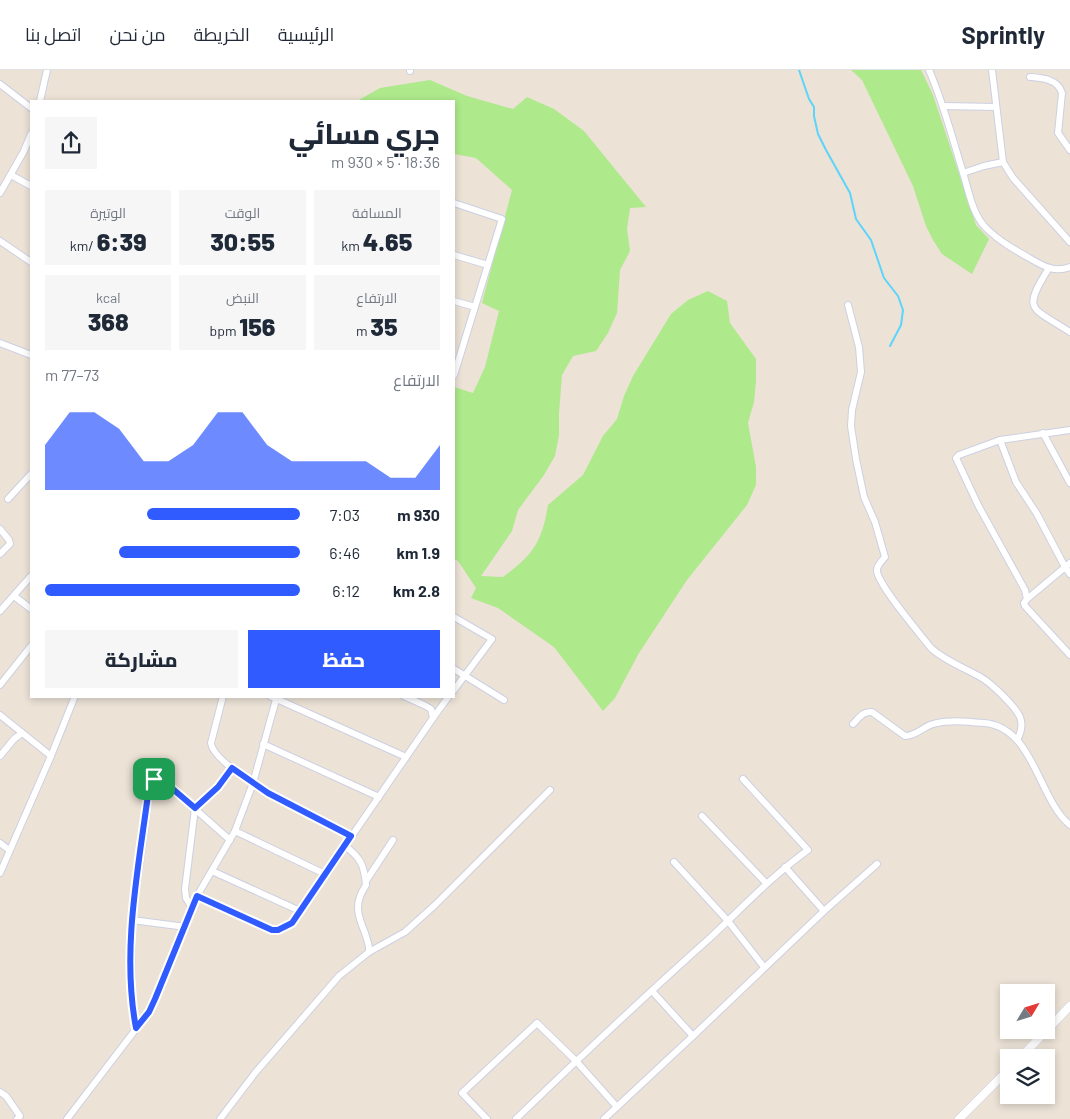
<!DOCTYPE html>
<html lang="ar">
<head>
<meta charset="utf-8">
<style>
	:root { --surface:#fff; --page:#f6f6f7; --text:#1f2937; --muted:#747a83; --line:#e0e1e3; --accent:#305bff }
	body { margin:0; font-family:Barlow,Cairo,sans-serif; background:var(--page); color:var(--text); direction:rtl; height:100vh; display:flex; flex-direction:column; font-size:19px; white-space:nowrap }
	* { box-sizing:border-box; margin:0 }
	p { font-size:16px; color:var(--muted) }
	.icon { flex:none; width:28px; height:28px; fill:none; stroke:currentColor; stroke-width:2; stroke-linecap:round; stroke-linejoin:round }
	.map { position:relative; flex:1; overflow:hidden; direction:ltr }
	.panel { position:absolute; left:30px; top:30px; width:425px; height:598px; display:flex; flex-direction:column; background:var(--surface); border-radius:0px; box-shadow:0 2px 8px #0003; direction:rtl }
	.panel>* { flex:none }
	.needle { width:32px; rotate:52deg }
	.fabs { position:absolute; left:1000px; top:914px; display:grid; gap:10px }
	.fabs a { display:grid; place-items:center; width:55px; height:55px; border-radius:0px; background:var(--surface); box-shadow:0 2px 8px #0003; font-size:25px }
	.pin { position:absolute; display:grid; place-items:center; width:42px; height:42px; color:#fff; margin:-21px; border-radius:10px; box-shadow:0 2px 8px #0006 }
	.round { display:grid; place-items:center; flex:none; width:52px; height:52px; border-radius:0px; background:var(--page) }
	.headline { display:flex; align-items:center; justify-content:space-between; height:85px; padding:0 15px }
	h1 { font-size:28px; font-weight:800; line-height:38px }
	.stats { display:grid; grid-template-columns:repeat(3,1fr); gap:8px; height:85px; padding:5px 15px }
	.stats div { display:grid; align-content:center; border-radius:0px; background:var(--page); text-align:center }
	.stats b { font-size:25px; font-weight:800 }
	.stats small { font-size:14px; font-weight:400 }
	.stats p { font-size:14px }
	.chart { height:140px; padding:10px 15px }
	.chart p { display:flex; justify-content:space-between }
	.chart svg { width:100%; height:90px; margin-top:5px; fill:var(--accent); opacity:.7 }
	.primary-button { display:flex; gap:10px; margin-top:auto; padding:10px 15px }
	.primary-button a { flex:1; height:58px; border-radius:0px; background:var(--accent); color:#fff; font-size:20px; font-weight:800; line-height:58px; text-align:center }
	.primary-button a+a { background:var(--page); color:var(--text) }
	ul { padding:0 15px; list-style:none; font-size:16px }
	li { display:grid; grid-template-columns:80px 60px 1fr; align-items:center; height:38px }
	li i { height:12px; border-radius:6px; background:var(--accent) }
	header { display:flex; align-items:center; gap:30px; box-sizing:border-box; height:70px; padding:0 25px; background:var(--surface); border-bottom:1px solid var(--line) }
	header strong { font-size:24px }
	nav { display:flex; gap:28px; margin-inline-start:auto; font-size:18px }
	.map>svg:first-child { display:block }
	.green { fill:#aee98c }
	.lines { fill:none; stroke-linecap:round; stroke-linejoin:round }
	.stream { stroke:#5cd4fb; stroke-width:2 }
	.minor-casing { stroke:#ccd0e3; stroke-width:8 }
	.tertiary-casing { stroke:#ccd0e3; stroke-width:9 }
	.minor { stroke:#fff; stroke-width:6 }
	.tertiary { stroke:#fff; stroke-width:8 }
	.route-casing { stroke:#fff; stroke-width:10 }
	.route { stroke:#305bff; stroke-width:6 }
</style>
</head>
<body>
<header>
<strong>Sprintly</strong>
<nav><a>الرئيسية</a><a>الخريطة</a><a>من نحن</a><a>اتصل بنا</a></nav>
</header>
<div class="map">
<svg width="1070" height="1049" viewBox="0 0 1070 1049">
	<rect width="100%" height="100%" fill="#ece2d6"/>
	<g class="green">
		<polygon points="851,0 921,0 933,25 976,155 989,169 972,204 942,184 933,170 926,156 913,116 862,10"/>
		<path d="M430,10L467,26L513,39L527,27L554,39L584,61L646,137L630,138L627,159L630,181L620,200L617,243L608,263L596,281L573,286L562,305L559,343V365L555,386L544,405L518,440L512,461L481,506L503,507C533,485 542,472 548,435L583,405L603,366L617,349L624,326L633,306L671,244L688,230L708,221L727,231L730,253L756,289V311L754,332L748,353L756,397V415L747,435L687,510L639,583L615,628L603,641L554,577L498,538L471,528L476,518L458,491L454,489V317L473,323L485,297L499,241L482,233L512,120L476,88L454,84V31H357L380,18Z"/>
	</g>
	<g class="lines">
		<polyline class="stream" points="799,0 809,29 814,37 814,46 818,64 826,80 850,123 856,149 871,170 884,208 898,226 903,240 901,255 890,276"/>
		<g class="minor-casing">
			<g id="minor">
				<polyline points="410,0 410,1"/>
				<path d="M929,0C944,34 953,71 964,106C969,123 973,145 986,158C999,171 1015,180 1031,189C1043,196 1055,203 1070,197"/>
				<polyline points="992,0 1003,92 1013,108 1070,172"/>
				<path d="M1030,7C1042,8 1058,9 1062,23L1058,63L1070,80"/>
				<polyline points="0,14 31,38"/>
				<polyline points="40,31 47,0"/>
				<polyline points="943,36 996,37"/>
				<polyline points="963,103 984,96 1003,92"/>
				<polyline points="11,105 31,116"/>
				<polyline points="0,123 24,81 31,64"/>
				<polyline points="454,133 502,149 454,305"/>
				<polyline points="0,171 31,192"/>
				<polyline points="454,185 488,195"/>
				<path d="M1049,198C1021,242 1032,237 1070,262"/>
				<polyline points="454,231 475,237"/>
				<path d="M848,235L859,277L861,302L852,340L851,356L856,389L864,427L875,452L885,487C882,491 877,495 877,500C876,513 921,565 931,578C945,591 965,598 982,608C992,614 1015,636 1020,647C1023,655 1021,663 1017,670"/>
				<polyline points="0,273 31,285"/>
				<polyline points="1070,360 1000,370 959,385 956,388 978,435 1025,520 1027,529 1024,533 1025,536 1070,585"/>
				<polyline points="1043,363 1070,413"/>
				<polyline points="1000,370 1016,412 1037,444 1065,497 1070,504"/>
				<polyline points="8,429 31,404"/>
				<polyline points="0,459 9,470 10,474 0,484"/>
				<polyline points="14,526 31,539"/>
				<polyline points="1027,529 1070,493"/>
				<polyline points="0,541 31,506"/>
				<polyline points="454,547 492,569 454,620"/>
				<polyline points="454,599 504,630"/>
				<polyline points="0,615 31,576"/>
				<path d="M223,626L211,673C214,700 325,753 351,766"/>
				<polyline points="270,626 406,687"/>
				<polyline points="0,645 51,686 0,803"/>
				<polyline points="433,648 449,626"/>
				<path d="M853,654C859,648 863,641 872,642L905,666C915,666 921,659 930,655C945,649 967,652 984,653C1034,657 1038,729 1070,755"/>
				<polyline points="263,674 379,727"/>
				<polyline points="0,686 14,669 22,663"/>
				<polyline points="51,686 75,626"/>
				<polyline points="702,746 766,813"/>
				<polyline points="235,761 325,804"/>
				<polyline points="0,773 9,780"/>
				<path d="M345,776C361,788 364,795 366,815C354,833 357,844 365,863C367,870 370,876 369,882"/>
				<polyline points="674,792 728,851 764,897"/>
				<polyline points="785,797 824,841"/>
				<polyline points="212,801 300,841"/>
				<polyline points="366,811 393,770"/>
				<polyline points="197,826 271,860 278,860 292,853 433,648 431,639 424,635 404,626"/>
				<polyline points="192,838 186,828 185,819 195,738 218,717 232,698"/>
				<polyline points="132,850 186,857"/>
				<polyline points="652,921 693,966"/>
				<polyline points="136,958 132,938 132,850 151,712 154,709 160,708 230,770"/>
				<polyline points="0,1022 6,1026 20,1046 17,1049"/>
				<polyline points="67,1049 149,942 155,929 197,826 235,761 253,713 277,626"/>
				<polyline points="220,1049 255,1003 339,906 369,882 405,862 435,835 550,720"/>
				<polyline points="487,1049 462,1023 537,953 577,992 617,1037"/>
				<path d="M516,1049C580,987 645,926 711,867C743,837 772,806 808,780L743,709"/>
				<polyline points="604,1049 693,966 824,841 877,794"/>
			</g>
		</g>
		<g class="tertiary-casing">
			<g id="tertiary">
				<polyline points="1020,988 1070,936"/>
				<polyline points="959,1049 1009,999"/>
			</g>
		</g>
		<use href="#minor" class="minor"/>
		<use href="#tertiary" class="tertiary"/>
	</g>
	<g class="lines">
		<g class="route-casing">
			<path id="route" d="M232,698L268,723L351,766L292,853L278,860H272L197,826L155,929L149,942L136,958C121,879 139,796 149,717L154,709L160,708L195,738L218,717Z"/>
		</g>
		<use href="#route" class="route"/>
	</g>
</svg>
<div class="fabs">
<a><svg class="needle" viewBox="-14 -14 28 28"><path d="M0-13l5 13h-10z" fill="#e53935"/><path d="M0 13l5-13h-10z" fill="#747a83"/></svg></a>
<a><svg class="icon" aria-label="layers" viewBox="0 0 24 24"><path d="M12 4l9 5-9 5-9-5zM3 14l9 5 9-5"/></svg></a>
</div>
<div class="pin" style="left:154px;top:709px;background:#1e9e55"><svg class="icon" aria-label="arrive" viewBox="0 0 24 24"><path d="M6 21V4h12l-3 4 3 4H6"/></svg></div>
<section class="panel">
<div class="headline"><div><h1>جري مسائي</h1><p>18:36 · 5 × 930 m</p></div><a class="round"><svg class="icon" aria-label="share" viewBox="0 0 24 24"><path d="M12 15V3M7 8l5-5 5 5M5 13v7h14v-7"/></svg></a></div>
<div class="stats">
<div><p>المسافة</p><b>4.65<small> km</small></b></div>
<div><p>الوقت</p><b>30:55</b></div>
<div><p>الوتيرة</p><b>6:39<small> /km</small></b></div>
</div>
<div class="stats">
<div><p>الارتفاع</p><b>35<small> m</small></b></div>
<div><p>النبض</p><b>156<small> bpm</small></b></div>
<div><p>kcal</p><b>368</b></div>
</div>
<div class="chart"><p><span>الارتفاع</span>73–77 m</p>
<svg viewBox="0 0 160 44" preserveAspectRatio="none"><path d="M0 44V22L10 6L20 6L30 14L40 30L50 30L60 22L70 6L80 6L90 22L100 30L110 30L120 30L130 30L140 38L150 38L160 22V44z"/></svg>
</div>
<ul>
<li><b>930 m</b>7:03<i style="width:60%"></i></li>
<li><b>1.9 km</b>6:46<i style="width:71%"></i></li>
<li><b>2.8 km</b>6:12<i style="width:100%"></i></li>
</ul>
<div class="primary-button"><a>حفظ</a><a>مشاركة</a></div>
</section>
</div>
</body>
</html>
